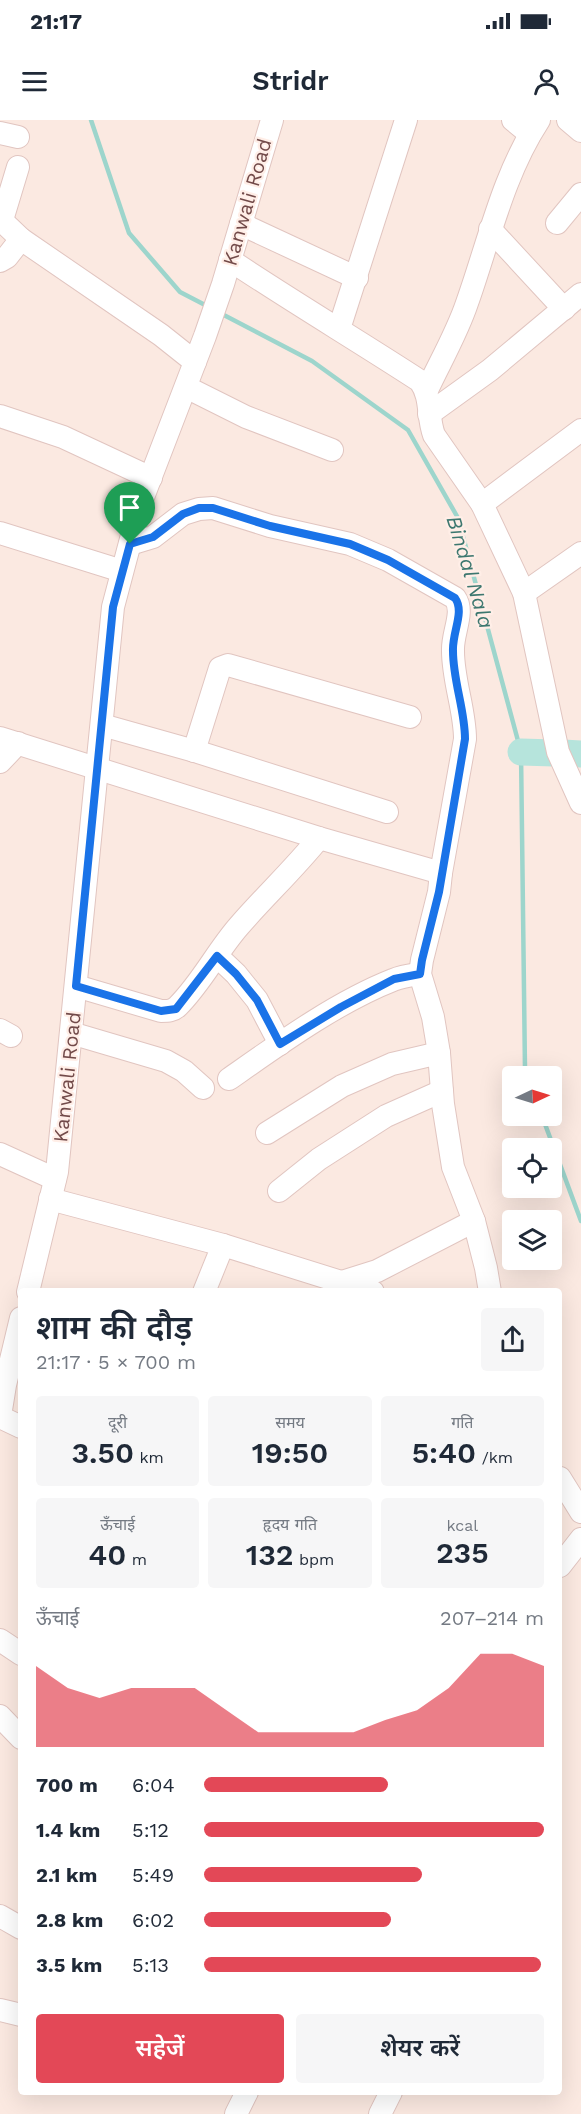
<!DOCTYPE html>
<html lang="hi">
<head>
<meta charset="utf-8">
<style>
	:root { --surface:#fff; --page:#f6f6f7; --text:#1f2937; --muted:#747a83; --accent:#e34857 }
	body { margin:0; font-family:"Work Sans","Noto Sans Devanagari",sans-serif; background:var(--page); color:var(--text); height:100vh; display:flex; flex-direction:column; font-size:22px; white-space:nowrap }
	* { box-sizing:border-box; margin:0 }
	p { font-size:20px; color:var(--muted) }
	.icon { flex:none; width:33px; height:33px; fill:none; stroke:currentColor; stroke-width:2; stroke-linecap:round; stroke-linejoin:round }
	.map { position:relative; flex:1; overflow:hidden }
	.sheet { position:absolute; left:18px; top:1168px; width:544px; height:807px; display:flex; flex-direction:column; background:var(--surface); border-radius:6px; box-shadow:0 6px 24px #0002 }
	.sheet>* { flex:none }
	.needle { width:39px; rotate:86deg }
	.controls { position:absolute; left:502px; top:946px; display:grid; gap:12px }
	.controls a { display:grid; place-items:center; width:60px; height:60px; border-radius:6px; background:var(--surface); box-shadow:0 6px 24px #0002; font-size:30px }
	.pin { position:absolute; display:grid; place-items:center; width:51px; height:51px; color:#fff; margin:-62px -26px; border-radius:50% 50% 50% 0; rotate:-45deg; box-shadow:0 0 6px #0007 }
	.pin .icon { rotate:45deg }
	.round { display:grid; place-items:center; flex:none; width:63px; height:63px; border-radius:6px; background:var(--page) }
	.head { display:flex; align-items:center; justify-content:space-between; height:102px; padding:0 18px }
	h1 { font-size:33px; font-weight:600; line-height:45px }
	.metrics { display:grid; grid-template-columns:repeat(3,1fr); gap:9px; height:102px; padding:6px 18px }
	.metrics div { display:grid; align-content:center; border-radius:6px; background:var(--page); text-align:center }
	.metrics b { font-size:30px; font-weight:600 }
	.metrics small { font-size:16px; font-weight:400 }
	.metrics p { font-size:16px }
	.chart { height:168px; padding:12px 18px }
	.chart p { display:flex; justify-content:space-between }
	.chart svg { width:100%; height:108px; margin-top:6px; fill:var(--accent); opacity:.7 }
	.primary-button { display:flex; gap:12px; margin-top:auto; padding:12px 18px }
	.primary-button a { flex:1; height:69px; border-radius:6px; background:var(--accent); color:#fff; font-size:24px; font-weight:600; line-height:69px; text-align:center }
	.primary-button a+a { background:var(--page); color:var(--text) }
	ul { padding:0 18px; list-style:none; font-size:20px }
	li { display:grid; grid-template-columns:96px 72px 1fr; align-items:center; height:45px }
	li i { height:15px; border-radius:8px; background:var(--accent) }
	.status { display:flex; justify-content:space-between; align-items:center; height:42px; padding:0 30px; background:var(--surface); direction:ltr }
	.status svg { height:16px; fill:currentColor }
	header { display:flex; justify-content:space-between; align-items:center; height:78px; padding:0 18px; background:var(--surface); font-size:27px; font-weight:600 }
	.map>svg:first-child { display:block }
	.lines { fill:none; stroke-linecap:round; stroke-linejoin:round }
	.stream { stroke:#9dd5cc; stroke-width:4.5 }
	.river { stroke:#b6e4dc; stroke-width:27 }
	.minor-casing { stroke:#e1c5c0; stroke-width:24 }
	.minor { stroke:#fff; stroke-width:22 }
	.route-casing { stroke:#fff; stroke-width:12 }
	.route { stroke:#1a73e8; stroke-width:8 }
	.labels { text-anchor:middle; stroke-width:4.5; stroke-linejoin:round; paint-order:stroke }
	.street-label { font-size:20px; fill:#724a49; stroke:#ffeee7 }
	.water-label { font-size:21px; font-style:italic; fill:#3d776f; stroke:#ffeee7 }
</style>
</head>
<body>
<div class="status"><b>21:17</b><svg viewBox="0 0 49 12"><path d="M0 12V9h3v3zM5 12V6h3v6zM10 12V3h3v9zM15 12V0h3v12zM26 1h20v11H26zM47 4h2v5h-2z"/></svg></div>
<header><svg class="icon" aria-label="menu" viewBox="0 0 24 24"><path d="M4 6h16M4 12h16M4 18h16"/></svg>Stridr<svg class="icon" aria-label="person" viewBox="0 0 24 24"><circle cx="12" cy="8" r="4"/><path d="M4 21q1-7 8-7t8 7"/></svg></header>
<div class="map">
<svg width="581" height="1994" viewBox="0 0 581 1994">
	<rect width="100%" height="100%" fill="#fbe9e1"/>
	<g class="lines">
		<g class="stream">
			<polyline points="91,0 129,113 180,172 207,186"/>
			<polyline points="220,193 312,241 408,310 458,398 521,632 525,950 528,957"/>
			<polyline points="542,996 581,1101"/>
		</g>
		<g class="river">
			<polyline points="521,632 554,633"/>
			<polyline points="563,633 581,634"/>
		</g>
		<g class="minor-casing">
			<g id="minor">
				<polyline points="513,0 530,14"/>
				<polyline points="568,0 581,11"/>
				<polyline points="0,13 18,17"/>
				<polyline points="0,99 21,119 161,215 195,242"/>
				<polyline points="2,100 18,47"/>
				<polyline points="557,103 581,74"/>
				<polyline points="241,104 357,158"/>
				<polyline points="490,109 564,189"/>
				<path d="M230,140C293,182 357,220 420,261C432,278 427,296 434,315L482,384L524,473L558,632L581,683"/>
				<polyline points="0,141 7,137 21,119"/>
				<polyline points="339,209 406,0"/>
				<polyline points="186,267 246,297 332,330"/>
				<path d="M427,270C440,242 457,213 467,183C489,121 503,55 539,0"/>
				<polyline points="429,294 490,250 581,174"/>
				<polyline points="0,296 63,317 151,358"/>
				<polyline points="482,384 581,310"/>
				<polyline points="0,413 122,451"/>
				<path d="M130,424L153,417L183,394L199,389L213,388L270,406L350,424L388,440L455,478C465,492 452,513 453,531C453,561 465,590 465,619L441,753"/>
				<polyline points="524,473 581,433"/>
				<polyline points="102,605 198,632 387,692"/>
				<polyline points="0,618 319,718 441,753 439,772 422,840 420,854 433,897 439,933 443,984 453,1047 474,1101 486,1148 490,1172"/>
				<polyline points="194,631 220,548 228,545 410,597"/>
				<polyline points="0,642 18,623"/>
				<polyline points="217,836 236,854 257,880 280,924"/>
				<path d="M76,866L161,891C168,891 173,891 178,886C202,862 217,831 239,806C265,776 294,749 319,718"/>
				<polyline points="0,910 11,916"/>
				<polyline points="71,913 166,941 184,951 203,968"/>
				<path d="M229,959C279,924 337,882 393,860C402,856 412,855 420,854"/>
				<polyline points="267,1013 342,966 392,944 439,933"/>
				<polyline points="0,1034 55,1059"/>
				<polyline points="279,1071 319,1039 386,996 442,971"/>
				<polyline points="50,1079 223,1125 373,1172"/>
				<polyline points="342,1162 377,1151 474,1101"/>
				<polyline points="28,1172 57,1052 113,487 140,385 205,216 223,164 272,0"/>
				<polyline points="204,1172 223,1125"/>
				<polyline points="0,1296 5,1265 21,1198"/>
				<polyline points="0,1297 21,1307"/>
				<polyline points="560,1358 581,1392"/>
				<polyline points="560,1446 581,1419"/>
				<polyline points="0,1520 21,1534"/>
				<polyline points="0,1596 21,1618"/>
				<polyline points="0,1796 21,1808"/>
				<polyline points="0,1890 21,1895"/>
				<polyline points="236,1994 247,1972"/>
				<polyline points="380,1994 391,1972"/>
			</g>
		</g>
		<use href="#minor" class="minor"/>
	</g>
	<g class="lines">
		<g class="route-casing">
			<path id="route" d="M199,388H213L270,406L350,424L388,440L455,478C465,492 452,512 453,531C453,561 465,590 465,619L439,772L422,840L420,854L394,859L341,887L280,924L257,880L236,854L217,836L176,889L161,891L76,866L113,487L130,424L153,417L183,394Z"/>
		</g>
		<use href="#route" class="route"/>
	</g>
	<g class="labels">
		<g class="street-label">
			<text transform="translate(247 82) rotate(-74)" y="7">Kanwali Road</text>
			<text transform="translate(67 957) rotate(-84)" y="7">Kanwali Road</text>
		</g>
		<g class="water-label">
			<text transform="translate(470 452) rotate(73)" y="7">Bindal Nala</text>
		</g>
	</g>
</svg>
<div class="controls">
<a><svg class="needle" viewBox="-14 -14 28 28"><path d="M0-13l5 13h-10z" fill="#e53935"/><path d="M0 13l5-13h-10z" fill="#747a83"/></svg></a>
<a><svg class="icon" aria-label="locate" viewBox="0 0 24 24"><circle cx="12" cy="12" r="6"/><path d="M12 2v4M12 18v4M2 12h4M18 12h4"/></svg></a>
<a><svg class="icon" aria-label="layers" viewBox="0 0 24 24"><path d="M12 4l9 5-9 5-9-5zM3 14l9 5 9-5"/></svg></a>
</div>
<div class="pin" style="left:130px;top:424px;background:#1e9e55"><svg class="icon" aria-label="arrive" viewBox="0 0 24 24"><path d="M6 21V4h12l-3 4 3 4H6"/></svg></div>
<section class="sheet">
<div class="head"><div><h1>शाम की दौड़</h1><p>21:17 · 5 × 700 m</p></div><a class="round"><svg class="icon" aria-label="share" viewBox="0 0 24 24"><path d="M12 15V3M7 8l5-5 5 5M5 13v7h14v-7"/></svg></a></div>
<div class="metrics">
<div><p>दूरी</p><b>3.50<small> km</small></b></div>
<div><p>समय</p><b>19:50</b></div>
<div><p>गति</p><b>5:40<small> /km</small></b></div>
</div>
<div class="metrics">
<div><p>ऊँचाई</p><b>40<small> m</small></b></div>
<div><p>हृदय गति</p><b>132<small> bpm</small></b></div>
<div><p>kcal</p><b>235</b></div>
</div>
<div class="chart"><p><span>ऊँचाई</span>207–214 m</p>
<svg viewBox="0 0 160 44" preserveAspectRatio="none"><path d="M0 44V11L10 20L20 24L30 20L40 20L50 20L60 29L70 38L80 38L90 38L100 38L110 33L120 29L130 20L140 6L150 6L160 11V44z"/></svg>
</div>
<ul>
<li><b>700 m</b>6:04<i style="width:54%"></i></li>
<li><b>1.4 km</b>5:12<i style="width:100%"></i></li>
<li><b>2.1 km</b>5:49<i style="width:64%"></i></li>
<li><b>2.8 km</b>6:02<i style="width:55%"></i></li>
<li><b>3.5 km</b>5:13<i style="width:99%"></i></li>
</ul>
<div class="primary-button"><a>सहेजें</a><a>शेयर करें</a></div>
</section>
</div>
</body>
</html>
